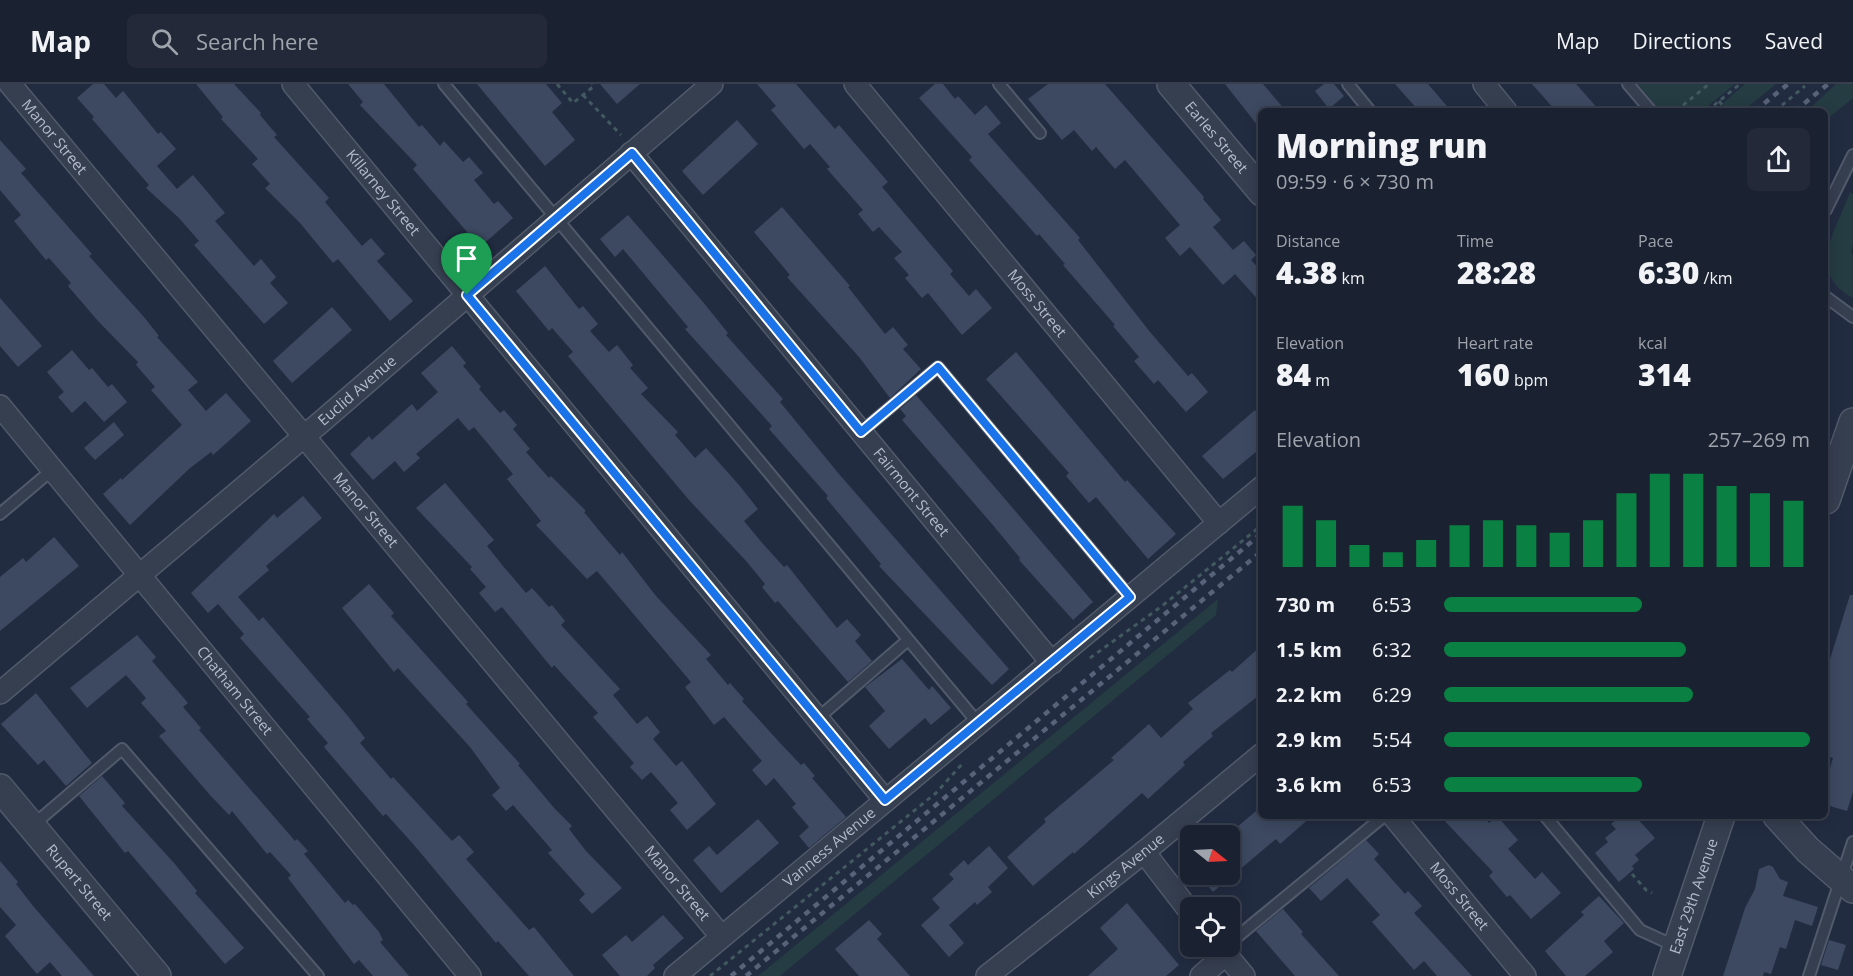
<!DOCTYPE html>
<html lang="en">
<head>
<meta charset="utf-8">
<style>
	:root { --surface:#1a2131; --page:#232939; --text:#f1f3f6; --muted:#9fa3ab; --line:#383e4d; --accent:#0b8043 }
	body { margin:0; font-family:"Open Sans",sans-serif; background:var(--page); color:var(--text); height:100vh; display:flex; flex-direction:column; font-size:22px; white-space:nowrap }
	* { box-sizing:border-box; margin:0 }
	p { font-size:20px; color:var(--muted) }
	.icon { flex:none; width:33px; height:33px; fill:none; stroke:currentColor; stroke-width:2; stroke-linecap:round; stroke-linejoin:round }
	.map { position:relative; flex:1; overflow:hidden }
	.panel { position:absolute; left:1258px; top:24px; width:570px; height:711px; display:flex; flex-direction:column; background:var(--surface); border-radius:9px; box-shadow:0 3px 15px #0003,0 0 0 2px var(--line) }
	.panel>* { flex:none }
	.needle { width:39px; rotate:108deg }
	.buttons { position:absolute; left:1180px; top:741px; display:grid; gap:12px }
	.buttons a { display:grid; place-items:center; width:60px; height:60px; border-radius:9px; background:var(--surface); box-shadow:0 3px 15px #0003,0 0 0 2px var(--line); font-size:30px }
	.pin { position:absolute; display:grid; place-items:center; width:51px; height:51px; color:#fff; margin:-62px -26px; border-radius:50% 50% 50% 0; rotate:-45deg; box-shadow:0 0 6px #0007 }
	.pin .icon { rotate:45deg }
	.round { display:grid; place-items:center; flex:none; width:63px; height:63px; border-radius:9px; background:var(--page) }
	.summary { display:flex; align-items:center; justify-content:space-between; height:102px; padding:0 18px }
	h1 { font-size:33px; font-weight:800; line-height:45px }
	.metrics { display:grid; grid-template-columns:repeat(3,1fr); gap:9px; height:102px; padding:6px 18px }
	.metrics div { display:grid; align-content:center }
	.metrics b { font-size:30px; font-weight:800 }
	.metrics small { font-size:16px; font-weight:400 }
	.metrics p { font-size:16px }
	.chart { height:168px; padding:12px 18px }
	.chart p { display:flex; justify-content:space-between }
	.chart svg { width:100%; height:108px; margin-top:6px; stroke:var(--accent); stroke-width:6 }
	ul { padding:0 18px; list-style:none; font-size:20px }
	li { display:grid; grid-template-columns:96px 72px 1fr; align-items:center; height:45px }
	li i { height:15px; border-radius:8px; background:var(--accent) }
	header { display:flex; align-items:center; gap:36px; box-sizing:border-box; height:84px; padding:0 30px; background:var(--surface); border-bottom:2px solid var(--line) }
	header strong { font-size:28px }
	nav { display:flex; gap:33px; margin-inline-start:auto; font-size:21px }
	.search { width:420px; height:54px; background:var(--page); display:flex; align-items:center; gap:15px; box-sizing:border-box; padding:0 21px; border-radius:9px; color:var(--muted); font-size:22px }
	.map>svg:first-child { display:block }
	.green { fill:#243c42 }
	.building { fill:#3d4961 }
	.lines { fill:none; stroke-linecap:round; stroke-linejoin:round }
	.service-casing { stroke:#515a6b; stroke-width:14 }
	.minor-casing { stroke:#515a6b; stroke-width:24 }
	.tertiary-casing { stroke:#515a6b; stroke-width:30 }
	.path { stroke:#42595f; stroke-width:3; stroke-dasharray:4.5 4.5; stroke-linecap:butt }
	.service { stroke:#363f50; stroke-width:10 }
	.minor { stroke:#363f50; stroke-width:21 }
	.tertiary { stroke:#363f50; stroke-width:27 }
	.rail { stroke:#586278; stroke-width:4.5; stroke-dasharray:6 6; stroke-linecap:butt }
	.route-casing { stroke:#fff; stroke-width:12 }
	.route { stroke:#1a73e8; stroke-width:8 }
	.labels { text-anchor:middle; stroke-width:4.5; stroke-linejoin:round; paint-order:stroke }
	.street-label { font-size:15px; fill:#b2bacb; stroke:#1b2435 }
</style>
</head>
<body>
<header>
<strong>Map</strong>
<div class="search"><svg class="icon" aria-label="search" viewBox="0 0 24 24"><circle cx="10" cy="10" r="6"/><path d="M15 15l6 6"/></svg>Search here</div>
<nav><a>Map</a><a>Directions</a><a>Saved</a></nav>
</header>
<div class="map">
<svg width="1853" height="892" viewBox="0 0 1853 892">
	<rect width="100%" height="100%" fill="#222c41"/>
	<g class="green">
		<polygon points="1638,0 1735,0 1702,27 1660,27"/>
		<polygon points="1745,0 1776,0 1743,27 1714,27"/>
		<polygon points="1836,0 1853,0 1853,14 1826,36 1826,27 1807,27"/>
		<path d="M1850,108L1853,110V161L1851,167L1853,172V214C1805,189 1836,146 1850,108Z"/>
		<polygon points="1218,515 1216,531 780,892 758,892"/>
	</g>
	<g class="building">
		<polygon points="93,0 104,0 116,14 123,7 158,50 161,48 176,65 157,82 177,105 193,91 225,129 215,137 254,182 261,175 276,193 270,199 288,219 264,240 194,161 199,157 179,134 146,104 149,101 92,35 94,33 77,14"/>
		<polygon points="196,0 234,0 261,29 260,31 277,51 274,53 329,114 325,118 362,162 371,154 385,170 377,177 413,217 390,237 338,175 333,179 300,139 265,104 270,100 252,80 258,75 221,35 223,33"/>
		<polygon points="348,0 384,0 419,43 422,41 440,62 444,57 463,78 469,73 483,89 474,96 494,120 498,117 513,134 480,163 413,85 417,81 360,21 363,18"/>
		<polygon points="477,0 546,0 562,19 552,28 575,56 545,82"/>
		<polygon points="600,0 640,0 617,20"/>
		<polygon points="757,0 796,0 835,45 839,41 888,98 882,103 953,187 950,190 969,212 976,205 992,224 962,251 928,209 922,214 905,194 909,191 894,174 902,168 879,143 873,148 858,130 863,126 827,85 830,83 810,60 804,65 771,26 776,22"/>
		<polygon points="935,0 943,0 955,15 958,12 975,31 986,21 1001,39 988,50 1080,154 1078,156 1150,248 1188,292 1192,289 1208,308 1186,328 1158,296 1154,300 1134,277 1139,273 1113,242 1115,241 1063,181 1065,180 1039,150 1037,152 969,76 972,73 919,14"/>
		<polygon points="1048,0 1105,0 1204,113 1203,115 1221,136 1213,143 1233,166 1244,157 1256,171 1251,176 1262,188 1262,220 1235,190 1223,201 1190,163 1180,172 1165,154 1180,141 1125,76 1115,85 1096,63 1092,67 1074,46 1062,56 1028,15"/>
		<polygon points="1225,0 1263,0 1286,27 1262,27 1262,47"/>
		<polygon points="1324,0 1334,0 1344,12 1329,25 1315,7"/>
		<polygon points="1395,0 1428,0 1451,27 1419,27"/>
		<polygon points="1532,0 1576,0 1600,27 1556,27"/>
		<polygon points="737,36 758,60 703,111 682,87"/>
		<polygon points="0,56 26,85 21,89 92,170 89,172 144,233 159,252 157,253 198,298 188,306 206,327 226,309 251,337 213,371 211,368 189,385 130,441 103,410 121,394 122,396 182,341 151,306 155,303 136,281 138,278 98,237 68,202 71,199 49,174 46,176 14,137 21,131 0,106"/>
		<polygon points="782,123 850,202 848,203 885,250 893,243 908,261 903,265 921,285 890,314 859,273 787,193 790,191 754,148"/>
		<polygon points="628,131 703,218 728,249 726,251 783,315 780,318 839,390 1009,585 992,601 879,482 881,480 826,414 828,412 769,345 772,342 685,245 688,243 623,165 615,173 600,155"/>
		<polygon points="545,182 579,225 583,222 598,240 590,247 609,268 617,261 633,281 630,284 648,304 641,310 678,348 675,351 695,374 706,364 739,401 758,425 744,437 763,460 784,483 787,481 837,544 847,535 861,551 855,557 872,577 848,598 778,517 775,519 762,503 765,500 747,478 689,416 568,272 573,268 552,244 549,247 516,207"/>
		<polygon points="0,214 42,262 18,283 0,262"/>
		<polygon points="332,223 352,246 292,299 273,277"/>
		<polygon points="452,262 466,279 463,282 481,303 479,305 500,329 504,326 517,341 513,345 530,365 526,368 549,394 551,392 586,427 584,428 601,449 620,471 622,468 656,512 711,571 706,575 728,601 730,599 744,615 742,617 781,660 801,681 804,679 815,692 812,694 846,733 809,764 799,752 809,743 792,723 796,720 774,694 766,702 752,686 762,677 724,633 714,641 685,603 691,598 597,487 587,495 536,441 541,437 507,395 513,390 474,343 469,347 458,334 416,370 420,374 404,388 395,377 373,396 350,370 369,352 372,356 412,320 417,327 438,308 421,289"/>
		<polygon points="72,266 89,286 92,284 108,303 112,300 127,318 104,338 85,317 72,329 58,313 64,308 47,288"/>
		<polygon points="1016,268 1125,398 1127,396 1176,450 1148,475 1096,413 1089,419 1066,392 1069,389 986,295"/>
		<polygon points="916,311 1093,518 1073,536 1019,476 1020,474 992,440 902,336 906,332 900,325"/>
		<polygon points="1255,326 1262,334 1262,363 1223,395 1202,372"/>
		<polygon points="114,338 124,351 95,376 84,364"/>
		<polygon points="445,399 494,456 487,462 503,482 526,509 532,504 549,523 552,521 565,537 561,541 620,605 613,611 637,640 647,632 660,648 653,655 676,682 682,677 716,720 687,746 670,726 678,719 651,688 642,696 630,683 634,679 593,633 598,629 554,581 552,584 502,523 495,528 479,509 486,503 470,485 472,483 416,424"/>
		<polygon points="303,412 322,434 266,482 269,486 238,513 259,537 263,533 347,631 365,654 360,659 391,695 393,693 452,757 459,751 474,768 466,775 529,846 534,843 574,892 529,892 498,857 496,859 414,761 386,730 383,732 324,663 328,659 307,635 310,633 240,554 244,550 218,520 208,529 191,509 274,430 277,434"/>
		<polygon points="54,453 79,482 0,547 0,493 23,474 26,478"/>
		<polygon points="369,500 394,529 391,532 468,618 466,620 520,680 518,681 555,725 572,742 569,745 586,767 622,804 592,830 579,816 585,810 548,769 552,766 513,721 506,727 492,711 500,704 470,663 398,584 394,588 342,524"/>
		<polygon points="1850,511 1853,511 1853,708 1847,727 1826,721 1826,698 1833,674 1826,672 1826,588"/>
		<polygon points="137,551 156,573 152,577 188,619 183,623 201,644 199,646 295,757 297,755 308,767 304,770 345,819 348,816 353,821 355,820 379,848 383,856 380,858 409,892 373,892 359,876 354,880 288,794 291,791 270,768 267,770 232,727 229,731 210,711 159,652 166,647 141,619 146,614 126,591 87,624 70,604"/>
		<polygon points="1262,561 1262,609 1211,649 1213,652 1183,678 1185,681 1148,715 1142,709 1074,770 1073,768 1033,802 1007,773 1046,738 1044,735 1114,676 1111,674 1149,640 1161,654 1193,625 1188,619 1230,586 1232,588"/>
		<polygon points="902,575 929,606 932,602 951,624 931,641 925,634 889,665 869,642 885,627 865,603"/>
		<polygon points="36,609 92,679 66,702 44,676 38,681 1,640"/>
		<polygon points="102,692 125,719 122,722 174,779 197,807 195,809 244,864 225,880 128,767 125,769 79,712"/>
		<polygon points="1262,722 1262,732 1312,732 1280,760 1276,755 1213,808 1198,790 1230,790 1230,749"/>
		<polygon points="1440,732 1483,732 1489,739 1497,732 1518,756 1508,765 1535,795 1542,788 1561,809 1531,835 1510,811 1507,813 1489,792 1493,788"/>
		<polygon points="1620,732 1635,732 1655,754 1635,771 1639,776 1632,782 1634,785 1619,798 1595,769 1608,758 1605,754 1616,745 1611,740"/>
		<polygon points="758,735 779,759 721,809 693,776 709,762 717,771"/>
		<polygon points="1366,756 1379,770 1374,775 1405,810 1408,807 1422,822 1414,829 1472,892 1437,892 1424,877 1414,886 1372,838 1380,831 1347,794 1321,817 1309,804"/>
		<polygon points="989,762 1008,784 988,803 992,808 977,821 975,818 949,841 964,859 949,873 921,841 940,824 932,815 954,795 949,790 964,776 968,781"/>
		<polygon points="0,777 18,798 16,800 33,822 94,892 62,892 50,878 37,890 5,852 16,841 0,823"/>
		<polygon points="1769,781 1773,783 1780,795 1788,798 1783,812 1818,823 1812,842 1795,836 1786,865 1780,863 1771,890 1764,888 1763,892 1723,892 1745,824 1755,805 1759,785"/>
		<polygon points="1599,812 1624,839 1604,857 1613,868 1585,892 1566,892 1545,867 1584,831 1581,828"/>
		<polygon points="1127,819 1179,881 1166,892 1088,892 1118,865 1100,844"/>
		<polygon points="1283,825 1303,848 1301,850 1339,892 1295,892 1256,847"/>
		<polygon points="663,831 684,854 653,881 655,884 647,892 620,892 602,871 626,851 632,858"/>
		<polygon points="869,836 882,850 877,855 910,892 859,892 835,865"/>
		<polygon points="1829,856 1846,861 1838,886 1821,881"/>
	</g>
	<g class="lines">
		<g class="service-casing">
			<g id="service">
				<polyline points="444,0 978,639"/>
				<polyline points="999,0 1040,49"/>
				<polyline points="1348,0 1370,27"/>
				<polyline points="1628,0 1651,27"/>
				<polyline points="1826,126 1853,71"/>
				<polyline points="1826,213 1853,233"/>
				<polyline points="861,348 938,283 1130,513"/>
				<polyline points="0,430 52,386"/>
				<polyline points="817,635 908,556"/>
				<polyline points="1545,732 1640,846 1677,863"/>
				<polyline points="32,742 122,665 318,892"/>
				<polyline points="1225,871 1237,853 1384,732"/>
				<polyline points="1809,892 1853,758"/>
			</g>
		</g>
		<g class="minor-casing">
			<g id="minor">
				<path id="s1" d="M10,0L721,852"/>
				<path id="s2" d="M293,0L885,716"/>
				<path id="s3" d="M855,0L1219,439"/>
				<polyline points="1484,0 1506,27"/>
				<path id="s4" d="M631,69L1052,579"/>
				<path id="s5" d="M0,322L470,892"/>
				<path id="s6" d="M0,609L321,338L712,0"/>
				<path id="s7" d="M1393,732L1525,892"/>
				<polyline points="1144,768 1191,829"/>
				<polyline points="1219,862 1244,892"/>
				<path id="s8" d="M675,892L1262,403"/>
				<path id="s9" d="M987,892L1144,768L1262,670"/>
				<polyline points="1201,892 1225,871"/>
			</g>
		</g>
		<g class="tertiary-casing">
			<g id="tertiary">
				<path id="s10" d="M1171,0L1262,108"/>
				<polyline points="1826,416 1853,338"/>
				<path id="s11" d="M0,704L157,892"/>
				<polyline points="1777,732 1808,766 1853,805"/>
				<path id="s12" d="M1667,892L1721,732"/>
			</g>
		</g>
		<g class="path">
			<polyline points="557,0 573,19 594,2 592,0"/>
			<polyline points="583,11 621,51"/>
			<polyline points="1719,17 1727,27"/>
			<polyline points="1676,27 1709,0"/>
			<polyline points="1707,27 1740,0"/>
			<polyline points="1775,27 1805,2"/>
			<polyline points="1090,574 1162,522 1262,441"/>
			<polyline points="1632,790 1646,806 1652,809"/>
			<polyline points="710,892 936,709 963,679"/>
		</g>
		<use href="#service" class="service"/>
		<use href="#minor" class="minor"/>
		<use href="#tertiary" class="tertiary"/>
		<g class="rail">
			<polyline points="1755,27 1788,0"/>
			<polyline points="1795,27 1828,0"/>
			<polyline points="731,892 1262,449"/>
			<polyline points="746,892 1262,467"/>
		</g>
	</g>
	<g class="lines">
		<g class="route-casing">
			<polygon id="route" points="632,69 861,348 938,283 1130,513 885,716 467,211"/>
		</g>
		<use href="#route" class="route"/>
	</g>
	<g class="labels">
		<g class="street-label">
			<text dy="5" stroke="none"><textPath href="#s1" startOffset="69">Manor Street</textPath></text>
			<text dy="5" stroke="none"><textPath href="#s10" startOffset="70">Earles Street</textPath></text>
			<text dy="5" stroke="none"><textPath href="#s2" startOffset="141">Killarney Street</textPath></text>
			<text dy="5" stroke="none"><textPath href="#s3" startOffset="285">Moss Street</textPath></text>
			<text dy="5" stroke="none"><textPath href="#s6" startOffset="468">Euclid Avenue</textPath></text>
			<text dy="5" stroke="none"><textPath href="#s4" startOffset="440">Fairmont Street</textPath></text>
			<text dy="5" stroke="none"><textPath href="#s1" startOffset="555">Manor Street</textPath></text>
			<text dy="5" stroke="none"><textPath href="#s5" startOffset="369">Chatham Street</textPath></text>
			<text dy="5" stroke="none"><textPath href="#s8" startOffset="201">Vanness Avenue</textPath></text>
			<text dy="5" stroke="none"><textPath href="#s9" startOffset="177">Kings Avenue</textPath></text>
			<text dy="5" stroke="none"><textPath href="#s11" startOffset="123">Rupert Street</textPath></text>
			<text dy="5" stroke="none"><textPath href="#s1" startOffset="1041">Manor Street</textPath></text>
			<text dy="5" stroke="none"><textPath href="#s7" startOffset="104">Moss Street</textPath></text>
			<text dy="5" stroke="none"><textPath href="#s12" startOffset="84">East 29th Avenue</textPath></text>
		</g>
	</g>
</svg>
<div class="buttons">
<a><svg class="needle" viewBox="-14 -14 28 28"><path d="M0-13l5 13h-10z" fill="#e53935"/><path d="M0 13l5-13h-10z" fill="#9fa3ab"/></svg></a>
<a><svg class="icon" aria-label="locate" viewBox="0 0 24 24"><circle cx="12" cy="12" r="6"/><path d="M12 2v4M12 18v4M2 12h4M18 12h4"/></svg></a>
</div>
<div class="pin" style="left:467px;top:211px;background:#1e9e55"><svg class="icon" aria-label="arrive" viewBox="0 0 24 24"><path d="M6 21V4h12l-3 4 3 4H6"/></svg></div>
<section class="panel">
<div class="summary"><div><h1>Morning run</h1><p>09:59 · 6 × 730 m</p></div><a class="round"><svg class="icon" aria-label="share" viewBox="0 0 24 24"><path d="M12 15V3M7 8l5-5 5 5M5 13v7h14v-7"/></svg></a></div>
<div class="metrics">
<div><p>Distance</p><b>4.38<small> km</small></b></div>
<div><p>Time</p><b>28:28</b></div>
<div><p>Pace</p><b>6:30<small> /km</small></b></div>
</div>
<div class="metrics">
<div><p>Elevation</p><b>84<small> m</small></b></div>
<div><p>Heart rate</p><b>160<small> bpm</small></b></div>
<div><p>kcal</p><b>314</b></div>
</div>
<div class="chart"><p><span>Elevation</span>257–269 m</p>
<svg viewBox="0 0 160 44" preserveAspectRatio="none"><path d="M5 44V19M15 44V25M25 44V35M35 44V38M45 44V33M55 44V27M65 44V25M75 44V27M85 44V30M95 44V25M105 44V14M115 44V6M125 44V6M135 44V11M145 44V14M155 44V17"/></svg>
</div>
<ul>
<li><b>730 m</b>6:53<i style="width:54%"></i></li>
<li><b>1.5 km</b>6:32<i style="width:66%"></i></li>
<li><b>2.2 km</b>6:29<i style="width:68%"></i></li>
<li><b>2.9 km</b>5:54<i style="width:100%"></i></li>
<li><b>3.6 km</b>6:53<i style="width:54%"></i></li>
</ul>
</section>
</div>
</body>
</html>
